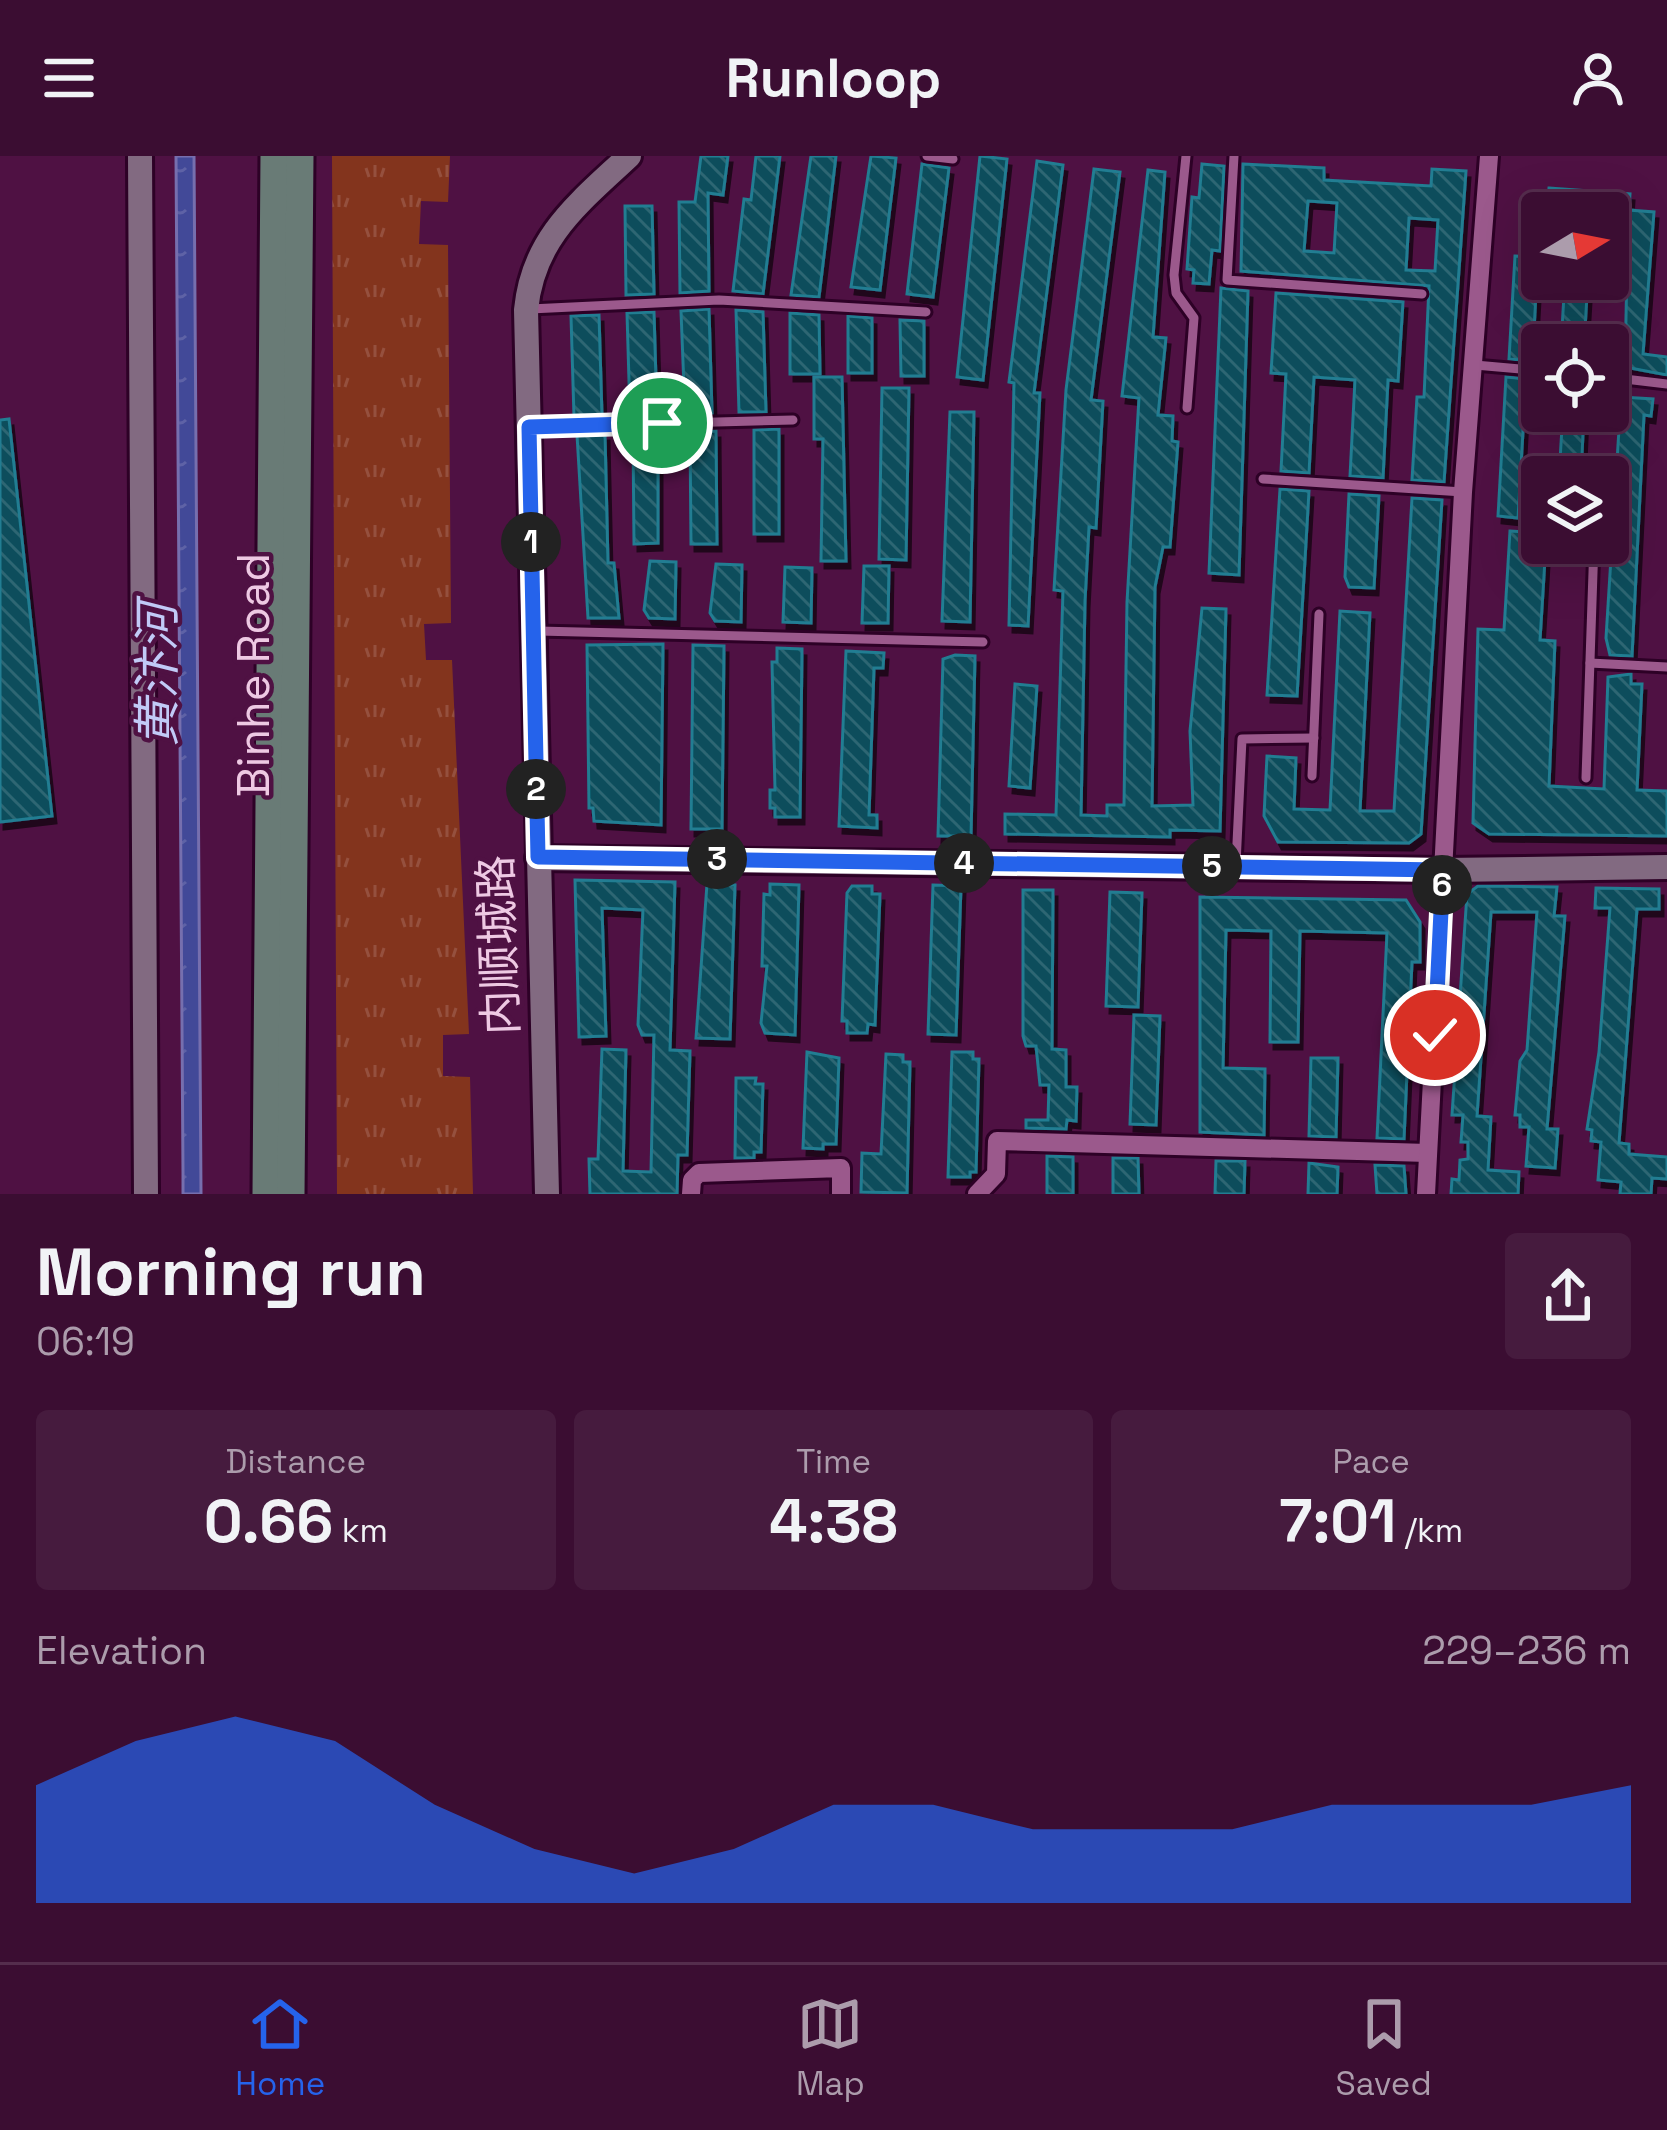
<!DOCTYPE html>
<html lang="en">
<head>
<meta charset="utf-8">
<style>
	:root { --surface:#3b0d32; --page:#461b3e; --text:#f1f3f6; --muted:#ac9cac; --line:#542d4d; --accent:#2563eb }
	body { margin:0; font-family:"Space Grotesk","Noto Sans SC",sans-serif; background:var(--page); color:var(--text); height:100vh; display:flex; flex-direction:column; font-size:45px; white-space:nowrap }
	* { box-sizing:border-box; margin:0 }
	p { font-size:39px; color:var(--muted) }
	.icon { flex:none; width:66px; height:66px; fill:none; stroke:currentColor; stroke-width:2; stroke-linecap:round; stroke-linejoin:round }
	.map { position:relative; height:1038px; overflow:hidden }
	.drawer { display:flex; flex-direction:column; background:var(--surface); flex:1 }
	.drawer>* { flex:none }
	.needle { width:78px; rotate:80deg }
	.controls { position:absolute; left:1521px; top:36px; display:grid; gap:24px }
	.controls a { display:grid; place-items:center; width:108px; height:108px; border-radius:12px; background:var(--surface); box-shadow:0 12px 48px #0002,0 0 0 3px var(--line); font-size:60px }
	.pin { position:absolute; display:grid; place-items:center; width:102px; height:102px; color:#fff; margin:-51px; border:6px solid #fff; border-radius:50%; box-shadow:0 3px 12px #0007 }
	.km { position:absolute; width:60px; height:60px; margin:-30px; border-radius:50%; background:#222; color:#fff; font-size:33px; line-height:60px; text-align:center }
	.round { display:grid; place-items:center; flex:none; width:126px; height:126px; border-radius:12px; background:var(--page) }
	.summary { display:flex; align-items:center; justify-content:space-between; height:204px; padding:0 36px }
	h1 { font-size:66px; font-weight:700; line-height:90px }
	.metrics { display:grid; grid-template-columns:repeat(3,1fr); gap:18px; height:204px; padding:12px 36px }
	.metrics div { display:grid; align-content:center; border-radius:12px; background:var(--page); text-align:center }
	.metrics b { font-size:60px; font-weight:700 }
	.metrics small { font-size:33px; font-weight:400 }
	.metrics p { font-size:33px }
	.chart { height:336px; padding:24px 36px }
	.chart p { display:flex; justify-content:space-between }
	.chart svg { width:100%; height:216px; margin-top:12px; fill:var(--accent); opacity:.7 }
	header { display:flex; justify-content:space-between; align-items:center; height:156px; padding:0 36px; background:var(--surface); font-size:54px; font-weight:700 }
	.dock { display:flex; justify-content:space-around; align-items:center; height:168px; border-top:3px solid var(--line); background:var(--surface); font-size:33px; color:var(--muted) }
	.dock a { display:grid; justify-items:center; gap:6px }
	.dock .current { color:var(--accent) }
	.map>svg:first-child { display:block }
	.grass { fill:url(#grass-tufts) }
	.water { fill:url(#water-ripples); stroke:#766fae; stroke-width:3 }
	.building { fill:url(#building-back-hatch); stroke:#207d92; stroke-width:3; fill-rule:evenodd; filter:url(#shadow) }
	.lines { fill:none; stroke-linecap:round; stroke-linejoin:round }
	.lane-casing { stroke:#2d0126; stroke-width:15 }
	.street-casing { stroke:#2d0126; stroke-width:24 }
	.secondary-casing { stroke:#2d0126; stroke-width:30 }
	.primary-casing { stroke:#2d0126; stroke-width:33 }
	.lane { stroke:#9b598c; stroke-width:9 }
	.street { stroke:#9b598c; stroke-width:18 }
	.secondary { stroke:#826a81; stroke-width:24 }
	.primary { stroke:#697b76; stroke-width:27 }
	.route-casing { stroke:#fff; stroke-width:24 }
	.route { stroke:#2563eb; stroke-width:15 }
	.labels { text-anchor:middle; stroke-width:9; stroke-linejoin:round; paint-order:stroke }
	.street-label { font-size:45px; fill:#eec9e3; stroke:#4f1143 }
	.water-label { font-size:48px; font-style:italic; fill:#c1caf7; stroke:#4f1143 }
</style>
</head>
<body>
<header><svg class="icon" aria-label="menu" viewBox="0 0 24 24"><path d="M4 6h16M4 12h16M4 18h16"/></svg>Runloop<svg class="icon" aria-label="person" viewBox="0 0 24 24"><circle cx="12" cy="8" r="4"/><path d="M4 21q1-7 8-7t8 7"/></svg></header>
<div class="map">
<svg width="1667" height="1038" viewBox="0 0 1667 1038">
	<defs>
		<pattern id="grass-tufts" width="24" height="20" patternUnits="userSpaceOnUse" patternTransform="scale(3)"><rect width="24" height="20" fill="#83341d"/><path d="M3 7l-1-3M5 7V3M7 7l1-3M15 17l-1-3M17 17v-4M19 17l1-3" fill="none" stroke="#95503e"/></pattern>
		<pattern id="water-ripples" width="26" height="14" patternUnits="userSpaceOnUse" patternTransform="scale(3)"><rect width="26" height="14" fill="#424998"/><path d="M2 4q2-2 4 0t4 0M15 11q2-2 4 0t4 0" fill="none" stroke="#5e62a6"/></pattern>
		<pattern id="building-back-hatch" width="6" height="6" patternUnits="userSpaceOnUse" patternTransform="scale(3)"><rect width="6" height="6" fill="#094e5c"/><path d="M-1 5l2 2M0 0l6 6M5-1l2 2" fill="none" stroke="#2d6673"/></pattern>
		<filter id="shadow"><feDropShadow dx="4" dy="7" stdDeviation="0" flood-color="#0009"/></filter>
	</defs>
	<rect width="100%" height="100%" fill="#4f1143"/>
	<polygon class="grass" points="332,0 450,0 448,46 421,45 419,88 448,89 451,467 424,468 426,504 452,504 469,878 443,879 443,920 470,921 473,1038 337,1038"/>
	<polygon class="water" points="176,0 194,0 201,1038 183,1038 183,1017"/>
	<g class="building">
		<polygon points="701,0 728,0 723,39 708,37 709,135 680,137 679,46 695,46"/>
		<polygon points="756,0 780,0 763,138 733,135 744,43 751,44"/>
		<polygon points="811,0 836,0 819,141 791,139"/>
		<polygon points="871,0 896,2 880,134 851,131"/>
		<polygon points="980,0 1007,3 983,224 957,221"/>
		<polygon points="1037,5 1063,9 1034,237 1040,237 1028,470 1009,469 1014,227 1009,226"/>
		<polygon points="922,8 949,12 933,141 907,138"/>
		<polygon points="1202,8 1224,10 1220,95 1212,94 1209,128 1193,127 1194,114 1187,113 1192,41 1199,42"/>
		<path d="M1243,8L1324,12V24L1431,30L1432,13L1466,15L1444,326L1412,324L1417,241H1424L1429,130L1241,115ZM1308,45L1337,47L1334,97L1304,95ZM1409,62L1438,64L1435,115L1406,114Z"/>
		<polygon points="1094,13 1120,16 1091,244 1103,245 1096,372 1089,371 1085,445 1081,659 1107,660 1107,649 1124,649 1127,446 1139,242 1122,240 1148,14 1165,16 1153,181 1166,182 1158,259 1173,260 1172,285 1178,286 1170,391 1163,391 1155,431 1152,650 1193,649 1190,575 1202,452 1226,453 1220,675 1170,674 1170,681 1005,678 1005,658 1056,659 1063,435 1054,434 1066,234"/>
		<polygon points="1549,32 1630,38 1629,54 1654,56 1643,198 1667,201 1667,219 1625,211 1627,112 1608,112 1608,57 1547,57"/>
		<polygon points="625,50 652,50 654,138 626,139"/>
		<polygon points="1515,100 1538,101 1533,193 1542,194 1542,206 1509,203"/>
		<polygon points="1565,123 1588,123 1584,189 1561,189"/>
		<polygon points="1221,132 1248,135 1239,419 1209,417"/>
		<polygon points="1276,137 1403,146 1398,225 1388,224 1383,322 1350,320 1355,224 1314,221 1309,317 1281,315 1286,218 1271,217"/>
		<polygon points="709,153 712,257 685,257 681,155"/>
		<polygon points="736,154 763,156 766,256 739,256"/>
		<polygon points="654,156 657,259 630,259 627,157"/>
		<polygon points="790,157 819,159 820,218 790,218"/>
		<polygon points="599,159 602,260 574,261 571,160"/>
		<polygon points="848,160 872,162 872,217 848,217"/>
		<polygon points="900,164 924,165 924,220 901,220"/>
		<polygon points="814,221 842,221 846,405 821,405 823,283 814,283"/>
		<polygon points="1506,221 1526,223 1518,362 1498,360"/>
		<polygon points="882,232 909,232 906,404 879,403"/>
		<polygon points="1621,241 1653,243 1651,260 1644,259 1632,500 1610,499 1606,482"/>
		<polygon points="1563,255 1584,255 1581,321 1559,321"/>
		<polygon points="950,256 974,256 970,466 942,465"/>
		<polygon points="9,263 52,660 0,666 0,264"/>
		<polygon points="779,273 779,378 754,378 754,274"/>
		<polygon points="716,275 717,388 691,388 690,276"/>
		<polygon points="633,277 658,277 658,387 634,388"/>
		<polygon points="605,278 608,407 614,407 619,462 588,462 577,279"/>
		<polygon points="1280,333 1309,335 1297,540 1267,539"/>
		<polygon points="1349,338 1379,340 1374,432 1349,431 1345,421"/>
		<polygon points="1412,342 1442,344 1421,678 1409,687 1278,686 1264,660 1267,600 1296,602 1294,653 1330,654 1340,455 1370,457 1360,655 1394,655"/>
		<polygon points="1510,375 1542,377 1546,387 1540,484 1555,485 1549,630 1604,633 1608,521 1631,518 1631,528 1642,528 1637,634 1667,635 1667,680 1489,678 1473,667 1478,473 1504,474"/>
		<polygon points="650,405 676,406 675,463 649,462 644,454"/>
		<polygon points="716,408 742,409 741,466 715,465 710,457"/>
		<polygon points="864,410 889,410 888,467 862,467"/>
		<polygon points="785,411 812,412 811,467 783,466"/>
		<polygon points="663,488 661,669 594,665 593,652 589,652 587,489"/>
		<polygon points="693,489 724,490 722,673 691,673"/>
		<polygon points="777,492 802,493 800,661 775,661 775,652 770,652 770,634 775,634 772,506 777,506"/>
		<polygon points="846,495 884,497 883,512 874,512 869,659 877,659 877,672 839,670"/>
		<polygon points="955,499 975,500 971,680 938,680 943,503"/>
		<polygon points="1015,528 1037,530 1030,632 1009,630"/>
		<polygon points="575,724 675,726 670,894 690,895 687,999 678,999 677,1038 590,1038 589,1003 598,1003 602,893 626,894 623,1015 651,1016 654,879 642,879 638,869 643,754 602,752 606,880 579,881"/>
		<polygon points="707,728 735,729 730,883 696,882"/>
		<polygon points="770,728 799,729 795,879 765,877 761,867 767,810 762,810 764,738 770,739"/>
		<polygon points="933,729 961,730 956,879 928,878"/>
		<polygon points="852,730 872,730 872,738 880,738 875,869 868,868 867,877 847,877 847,865 842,865 847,737"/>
		<polygon points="1478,730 1557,731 1554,760 1565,760 1547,973 1558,973 1555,1012 1526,1010 1529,971 1520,971 1520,959 1515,959 1520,905 1527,894 1537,756 1491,756 1477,960 1491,961 1488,1014 1519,1016 1518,1038 1451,1038 1452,1023 1459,1024 1460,1004 1468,1003 1468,986 1461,986 1463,959 1452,959 1467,738"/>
		<polygon points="1596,732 1659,733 1659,753 1637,753 1619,987 1629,988 1629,998 1667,1001 1667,1023 1652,1022 1651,1038 1620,1038 1621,1026 1598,1024 1601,986 1591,985 1592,974 1587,973 1599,896 1610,752 1595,752"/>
		<polygon points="1023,734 1053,734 1052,893 1066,894 1066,931 1077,931 1076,965 1067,964 1066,973 1026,972 1026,964 1048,964 1049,929 1040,929 1036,890 1026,890 1023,880"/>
		<polygon points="1110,736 1142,737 1138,851 1106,850"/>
		<polygon points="1200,741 1406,744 1420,766 1420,806 1412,806 1404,983 1377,982 1387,777 1300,775 1298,886 1270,886 1271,775 1226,774 1223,912 1265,913 1264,979 1200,976"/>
		<polygon points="1134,859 1160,860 1156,969 1130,968"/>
		<polygon points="807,896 839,902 836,988 823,988 823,993 803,992"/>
		<polygon points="952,896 973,896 973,903 979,903 976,1016 970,1016 970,1021 948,1021"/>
		<polygon points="886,898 903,899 903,906 910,906 907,1037 861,1036 862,997 881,998"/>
		<polygon points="1311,902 1338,902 1336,981 1309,980"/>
		<polygon points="736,922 756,922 755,928 763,928 761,996 754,996 754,1002 735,1002"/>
		<polygon points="1047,1000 1073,1001 1073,1038 1047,1038"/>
		<polygon points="1113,1002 1138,1002 1139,1038 1113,1038"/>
		<polygon points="1216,1005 1245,1005 1244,1038 1215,1038"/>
		<polygon points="1309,1007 1338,1011 1337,1038 1308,1038"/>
		<polygon points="1375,1009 1404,1010 1406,1038 1377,1038"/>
	</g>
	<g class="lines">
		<g class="lane-casing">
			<g id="lane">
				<polyline points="927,0 953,3"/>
				<polyline points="1186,0 1174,119 1176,137 1194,162 1187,252"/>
				<polyline points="1234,0 1227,124 1422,138"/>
				<polyline points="530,153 719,144 926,156"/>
				<polyline points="1475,209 1542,215"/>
				<polyline points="1608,221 1667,228"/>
				<polyline points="529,271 793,264"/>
				<polyline points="1263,323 1463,336"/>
				<polyline points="538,475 983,486"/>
				<polyline points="1590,507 1667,511"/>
				<polyline points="1312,620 1319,458"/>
				<polyline points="1586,622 1594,387"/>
				<polyline points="1236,708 1242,583 1314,582"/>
			</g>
		</g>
		<g class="street-casing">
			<g id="street">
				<polyline points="691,1038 692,1024 699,1017 841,1012 841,1038"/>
				<polyline points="977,1038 996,1018 997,985 1428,997"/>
				<polyline points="1426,1038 1463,336 1489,0"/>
			</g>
		</g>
		<g class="secondary-casing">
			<g id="secondary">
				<polyline points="140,0 146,1038"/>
				<polyline points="538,702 1443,714 1667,711"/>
				<path d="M547,1038L526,154C533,81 579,47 629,0"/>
			</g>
		</g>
		<g class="primary-casing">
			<g id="primary">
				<polyline points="266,1038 274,0"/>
				<polyline points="291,1038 300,0"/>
			</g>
		</g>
		<use href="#lane" class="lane"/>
		<use href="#street" class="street"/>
		<use href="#secondary" class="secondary"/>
		<use href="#primary" class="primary"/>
	</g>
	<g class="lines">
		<g class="route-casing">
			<polyline id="route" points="662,267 529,271 538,701 1443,714 1435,879"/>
		</g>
		<use href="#route" class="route"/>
	</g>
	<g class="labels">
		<g class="street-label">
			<text transform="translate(253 519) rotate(-90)" y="16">Binhe Road</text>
			<text transform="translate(498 789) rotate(-92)" y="16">内顺城路</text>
		</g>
		<g class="water-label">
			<text transform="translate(157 519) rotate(-90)" y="17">黄汴河</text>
		</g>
	</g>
</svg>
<div class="controls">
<a><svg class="needle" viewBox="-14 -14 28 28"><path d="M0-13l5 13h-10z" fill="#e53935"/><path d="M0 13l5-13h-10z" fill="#ac9cac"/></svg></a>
<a><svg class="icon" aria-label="locate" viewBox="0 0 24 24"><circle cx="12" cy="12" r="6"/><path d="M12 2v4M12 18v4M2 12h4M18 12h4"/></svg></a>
<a><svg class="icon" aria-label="layers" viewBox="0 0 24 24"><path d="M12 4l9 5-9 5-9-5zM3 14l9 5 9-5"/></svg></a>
</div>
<div class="pin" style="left:662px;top:267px;background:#1e9e55"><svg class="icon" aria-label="arrive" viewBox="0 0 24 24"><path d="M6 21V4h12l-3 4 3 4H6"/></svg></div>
<div class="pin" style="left:1435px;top:879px;background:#d93025"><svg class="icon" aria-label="check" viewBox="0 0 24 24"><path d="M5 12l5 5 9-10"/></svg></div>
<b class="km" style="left:531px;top:386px">1</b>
<b class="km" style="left:536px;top:633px">2</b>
<b class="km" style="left:717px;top:703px">3</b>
<b class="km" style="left:964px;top:707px">4</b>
<b class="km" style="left:1212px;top:710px">5</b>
<b class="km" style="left:1442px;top:729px">6</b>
</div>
<section class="drawer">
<div class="summary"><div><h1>Morning run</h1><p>06:19</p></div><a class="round"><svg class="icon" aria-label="share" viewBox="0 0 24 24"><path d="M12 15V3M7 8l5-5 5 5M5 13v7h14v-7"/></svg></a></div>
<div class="metrics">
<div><p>Distance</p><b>0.66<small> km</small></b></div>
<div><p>Time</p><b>4:38</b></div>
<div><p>Pace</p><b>7:01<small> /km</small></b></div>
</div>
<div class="chart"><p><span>Elevation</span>229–236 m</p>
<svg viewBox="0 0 160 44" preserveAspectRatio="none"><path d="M0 44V20L10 11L20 6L30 11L40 24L50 33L60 38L70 33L80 24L90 24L100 29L110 29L120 29L130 24L140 24L150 24L160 20V44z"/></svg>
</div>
</section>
<nav class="dock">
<a class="current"><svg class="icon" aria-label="home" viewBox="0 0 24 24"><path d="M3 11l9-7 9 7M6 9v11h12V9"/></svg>Home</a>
<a><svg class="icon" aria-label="map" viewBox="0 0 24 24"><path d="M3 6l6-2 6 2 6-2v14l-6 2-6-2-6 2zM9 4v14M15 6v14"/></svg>Map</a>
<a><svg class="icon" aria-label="saved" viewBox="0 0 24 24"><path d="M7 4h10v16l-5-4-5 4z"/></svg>Saved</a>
</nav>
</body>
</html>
